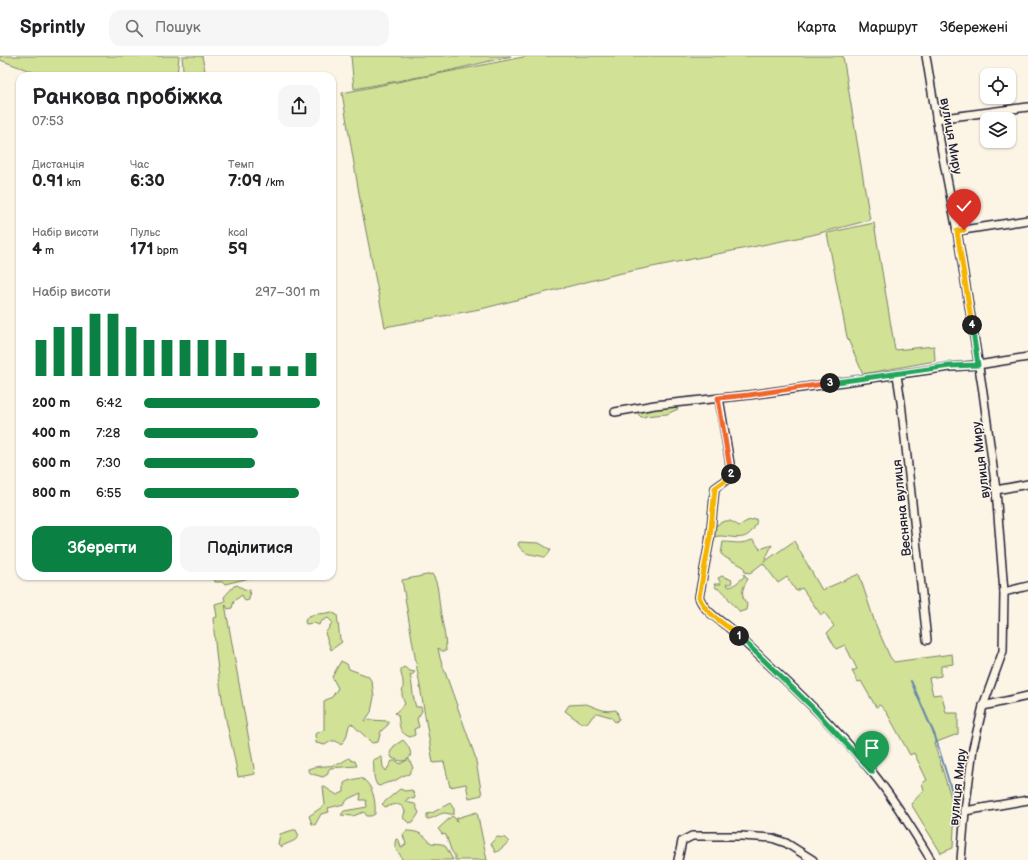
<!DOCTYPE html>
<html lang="uk">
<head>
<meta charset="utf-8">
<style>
	:root { --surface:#fff; --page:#f6f6f6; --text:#202124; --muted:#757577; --line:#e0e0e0; --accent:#0b8043 }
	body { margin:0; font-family:"Balsamiq Sans",sans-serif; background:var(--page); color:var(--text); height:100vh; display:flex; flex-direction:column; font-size:15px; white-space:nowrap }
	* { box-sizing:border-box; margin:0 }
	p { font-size:13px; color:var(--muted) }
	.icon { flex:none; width:22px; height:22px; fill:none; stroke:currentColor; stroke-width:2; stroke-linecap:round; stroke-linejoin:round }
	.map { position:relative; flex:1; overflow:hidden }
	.details { position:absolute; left:16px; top:16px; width:320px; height:508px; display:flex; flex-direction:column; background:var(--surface); border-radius:12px; box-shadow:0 1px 3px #0004 }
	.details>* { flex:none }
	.fabs { position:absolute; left:980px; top:12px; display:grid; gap:8px }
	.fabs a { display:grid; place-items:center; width:36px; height:36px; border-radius:8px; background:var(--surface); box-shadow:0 1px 3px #0004; font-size:20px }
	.pin { position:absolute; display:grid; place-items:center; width:34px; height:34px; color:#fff; margin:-41px -17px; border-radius:50% 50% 50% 0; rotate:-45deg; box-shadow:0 0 4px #0007 }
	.pin .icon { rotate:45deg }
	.km { position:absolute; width:20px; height:20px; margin:-10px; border-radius:50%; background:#222; color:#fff; font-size:11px; line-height:20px; text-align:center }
	.round { display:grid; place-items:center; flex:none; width:42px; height:42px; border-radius:12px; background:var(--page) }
	.overview { display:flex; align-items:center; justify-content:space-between; height:68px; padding:0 16px }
	h1 { font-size:22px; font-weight:700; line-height:30px }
	.figures { display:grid; grid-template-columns:repeat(3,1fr); gap:6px; height:68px; padding:4px 16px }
	.figures div { display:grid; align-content:center }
	.figures b { font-size:17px; font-weight:700 }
	.figures small { font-size:11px; font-weight:400 }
	.figures p { font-size:11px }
	.chart { height:112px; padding:8px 16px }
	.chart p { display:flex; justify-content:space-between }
	.chart svg { width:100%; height:72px; margin-top:4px; stroke:var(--accent); stroke-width:6 }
	.action { display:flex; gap:8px; margin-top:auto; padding:8px 16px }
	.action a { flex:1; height:46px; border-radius:12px; background:var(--accent); color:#fff; font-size:16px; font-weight:700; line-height:46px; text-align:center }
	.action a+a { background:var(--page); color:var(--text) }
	ul { padding:0 16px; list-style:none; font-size:13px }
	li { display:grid; grid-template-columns:64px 48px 1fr; align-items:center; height:30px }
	li i { height:10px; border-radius:5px; background:var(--accent) }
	header { display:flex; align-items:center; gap:24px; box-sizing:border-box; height:56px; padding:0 20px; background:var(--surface); border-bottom:1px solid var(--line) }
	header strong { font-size:19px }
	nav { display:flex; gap:22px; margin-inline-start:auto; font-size:14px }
	.search { width:280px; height:36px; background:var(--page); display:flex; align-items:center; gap:10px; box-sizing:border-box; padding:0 14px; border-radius:12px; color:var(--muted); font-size:15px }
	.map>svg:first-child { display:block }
	.green { fill:#d1e195; stroke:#7a8268 }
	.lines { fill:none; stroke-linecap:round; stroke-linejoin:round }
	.stream { stroke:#6688a9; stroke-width:2 }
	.minor-casing { stroke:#22223b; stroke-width:10 }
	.minor { stroke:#fcf5e5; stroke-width:7 }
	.split-1-casing { stroke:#fff; stroke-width:8 }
	.split-2-casing { stroke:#fff; stroke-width:8 }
	.split-3-casing { stroke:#fff; stroke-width:8 }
	.split-4-casing { stroke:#fff; stroke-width:8 }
	.split-5-casing { stroke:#fff; stroke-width:8 }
	.split-1 { stroke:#22a559; stroke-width:5 }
	.split-2 { stroke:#f5b400; stroke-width:5 }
	.split-3 { stroke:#f0652b; stroke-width:5 }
	.split-4 { stroke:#22a559; stroke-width:5 }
	.split-5 { stroke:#f5b400; stroke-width:5 }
	.labels { text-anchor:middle; stroke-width:3; stroke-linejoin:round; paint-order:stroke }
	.street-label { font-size:13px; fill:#22223b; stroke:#fcf5e5 }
</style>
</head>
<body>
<header>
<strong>Sprintly</strong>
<div class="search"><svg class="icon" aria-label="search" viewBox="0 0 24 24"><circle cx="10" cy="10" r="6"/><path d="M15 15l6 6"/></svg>Пошук</div>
<nav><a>Карта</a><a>Маршрут</a><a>Збережені</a></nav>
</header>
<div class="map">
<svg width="1028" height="804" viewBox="0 0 1028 804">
	<rect width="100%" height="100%" fill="#fcf5e5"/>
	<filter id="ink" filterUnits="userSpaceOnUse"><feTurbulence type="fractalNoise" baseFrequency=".025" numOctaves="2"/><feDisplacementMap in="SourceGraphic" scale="8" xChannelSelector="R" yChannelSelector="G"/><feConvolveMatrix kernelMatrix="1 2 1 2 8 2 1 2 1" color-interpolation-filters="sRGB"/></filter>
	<g filter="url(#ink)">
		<g class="green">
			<polygon points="0,0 179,0 177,20 44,20 0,4"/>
			<polygon points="182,0 202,0 206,20 186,20 183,14"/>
			<polygon points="351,0 511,0 435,18 354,33"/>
			<polygon points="528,0 843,0 870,164 812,179 617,218 485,252 385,271 362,155 342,37"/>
			<polygon points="874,167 895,294 934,290 935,305 863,318 847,281 827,177"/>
			<polygon points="676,350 678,353 667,358 645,360 645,361 641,361 638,358 641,353"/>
			<path d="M756,463C757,467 756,468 754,472C745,487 733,480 719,480C716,480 713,482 710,484L704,481C710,474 721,463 730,465C733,466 736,468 739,470L747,465Z"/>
			<path d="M752,484L754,485L760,493L772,489L764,506L794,485L822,534L859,518L875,567L890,601L894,606L952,598L953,608L941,610V620L929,622L933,639L940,638L942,639L946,657H958V678L934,687L955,754L953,792L941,797L911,748L924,734L922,727L927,724L914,697L910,699L887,657L880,649L876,651L861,625L858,626L852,615L857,613L845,589L836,593L827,577L834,570L825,557L821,559L802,532L796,535L787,521L778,527L763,507L750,517L745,516L744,511C736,506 727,504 721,498L723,486C735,486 740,489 752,484Z"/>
			<path d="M519,486L539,487L551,494L547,500C541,502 546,501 540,500C528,497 526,500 518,489Z"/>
			<path d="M432,518C439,528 438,540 440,552C442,567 446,580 446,595H442L438,592L440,602L475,700L482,739L469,742L466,728L450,731L444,706L433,707L402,524Z"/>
			<path d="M744,518L748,523C742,532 740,540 747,548L746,554L740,556C737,552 734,550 731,546C724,538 728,537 716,532L714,528H721L718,522L722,520L732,524L731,528H726L729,531L733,530L744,521Z"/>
			<polygon points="214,520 258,520 225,528 223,526 215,526"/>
			<path d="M237,529L244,533L250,534L249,544L245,545L242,539L234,545L232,552L228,553L225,548L255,718L238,721C234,696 227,672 223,648C218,619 215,591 213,562L217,561L215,548L225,545L224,541L234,530Z"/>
			<path d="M331,556L337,559L340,583L342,586L331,594L325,577L330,571V569L333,567L328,562L320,566L319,569L314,567L306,568L305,566L306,562C314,556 322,559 331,556Z"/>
			<polygon points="341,605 347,608 349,613 368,620 372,626 374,641 371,656 365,665 370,664 388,665 388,669 381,675 378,686 372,687 351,667 349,670 346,682 341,689 336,685 331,685 325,689 316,687 315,678 324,674 324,645 332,641 338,632 332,621"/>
			<path d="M404,611L410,615L415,616L412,619H410C413,630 412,640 416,651H421L422,655L417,663L419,671L414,673L415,679L410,681C398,676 400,670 398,659L395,657L405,648C399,635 404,636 403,626C403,621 400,619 401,613Z"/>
			<path d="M586,648C596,651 604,657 615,654L617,655L619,663L617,665L615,666L611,661L597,657L592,661L588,667H581L565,655L569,649Z"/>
			<path d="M403,684C409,690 417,703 402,705C399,705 395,703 392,702L390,697L394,690Z"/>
			<path d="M380,701L382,702L383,711L386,715L392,705H397L400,708L409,703L413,712L409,718C404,719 401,721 396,724C390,727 386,726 380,730L377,729C372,720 375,715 373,704Z"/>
			<path d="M349,702L352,705H355L357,710L330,712L328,715V718L323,721L312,718L308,715V713C317,709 325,711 334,709C339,709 345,704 349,702Z"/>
			<path d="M361,722C373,728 376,745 375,758L371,760H367L364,756L353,760L341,759L344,755L367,751L366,744H360L361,737L348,743L344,748L328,752L329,756L321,758L315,769L312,768L309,760L325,749L323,730L337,739L344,736V727C349,724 355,723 361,722Z"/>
			<path d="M400,733L405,735L412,734L415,741L414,743L408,742L405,746L415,748L419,757L413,766L409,767L403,762L405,755C400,745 394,749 385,751L382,748Z"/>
			<path d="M450,747L454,753V758C450,759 448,757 444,757C438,758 433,763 427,763V758L432,757Z"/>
			<polygon points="477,756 487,804 455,804 455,800 451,794 446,779 442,778 438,773 452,760 456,763 457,766 457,762"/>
			<path d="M293,774H296L299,780C294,787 288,786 281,791L278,788L280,778Z"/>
			<path d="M406,775C418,775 423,778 431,787L442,788L446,791L453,804H402C400,794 392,795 396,783L399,784L401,792L406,788L403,779Z"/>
			<polygon points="497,781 505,782 509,786 497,796 495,796 491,787"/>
		</g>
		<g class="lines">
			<polyline class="stream" points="911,625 935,680 952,736"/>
			<g class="minor-casing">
				<g id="minor">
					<polyline points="926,0 941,91 957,175 983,336 996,434 1004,536 1003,595 983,650 973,692 965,755 961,804"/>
					<polyline points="936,63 1028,51"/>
					<polyline points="957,175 1028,164"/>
					<polyline points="897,319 901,346 927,584"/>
					<path d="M719,342L732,420L715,432L710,482L699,541C704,555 717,562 728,571C778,617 829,663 872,716C894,743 913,774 931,804"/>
					<polyline points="615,356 655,349 749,339 950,311 978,309 1028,301"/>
					<polyline points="996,434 1028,428"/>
					<polyline points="1004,536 1028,530"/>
					<polyline points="983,650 1028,640"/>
					<polyline points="965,755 1028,744"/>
					<polyline points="678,804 682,785 692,780 741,780 772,782 786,787 813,804"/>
				</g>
			</g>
			<use href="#minor" class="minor"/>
		</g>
	</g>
	<g class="lines" filter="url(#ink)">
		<g class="split-1-casing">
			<polyline id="split-1" points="739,580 814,653 872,716"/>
		</g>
		<g class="split-2-casing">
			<path id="split-2" d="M731,418L732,420L715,432L710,482L699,541C706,559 726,568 739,580"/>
		</g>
		<g class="split-3-casing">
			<polyline id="split-3" points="731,418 718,342 749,339 830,327"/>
		</g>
		<g class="split-4-casing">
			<polyline id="split-4" points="830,327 950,310 978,309 972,269"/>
		</g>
		<g class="split-5-casing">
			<polyline id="split-5" points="964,174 957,175 972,269"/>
		</g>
		<use href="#split-1" class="split-1"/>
		<use href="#split-2" class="split-2"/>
		<use href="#split-3" class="split-3"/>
		<use href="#split-4" class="split-4"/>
		<use href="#split-5" class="split-5"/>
	</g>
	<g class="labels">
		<g class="street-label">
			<text transform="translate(952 80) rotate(80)" y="5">вулиця Миру</text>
			<text transform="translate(980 404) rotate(-97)" y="5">вулиця Миру</text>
			<text transform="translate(901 452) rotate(-96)" y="5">Весняна вулиця</text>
			<text transform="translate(957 731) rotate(-84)" y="5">вулиця Миру</text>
		</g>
	</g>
</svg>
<div class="fabs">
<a><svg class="icon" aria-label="locate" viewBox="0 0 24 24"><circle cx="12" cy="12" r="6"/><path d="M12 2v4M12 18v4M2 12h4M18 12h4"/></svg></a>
<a><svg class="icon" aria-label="layers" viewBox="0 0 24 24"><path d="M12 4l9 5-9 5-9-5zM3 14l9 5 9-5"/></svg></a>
</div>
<div class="pin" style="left:872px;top:716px;background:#1e9e55"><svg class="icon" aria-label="arrive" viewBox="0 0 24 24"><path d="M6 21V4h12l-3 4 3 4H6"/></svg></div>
<div class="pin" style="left:964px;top:174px;background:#d93025"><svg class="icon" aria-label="check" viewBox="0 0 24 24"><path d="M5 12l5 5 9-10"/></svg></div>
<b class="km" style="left:739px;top:580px">1</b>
<b class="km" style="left:731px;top:418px">2</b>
<b class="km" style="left:830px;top:327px">3</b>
<b class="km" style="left:972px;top:269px">4</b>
<section class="details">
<div class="overview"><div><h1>Ранкова пробіжка</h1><p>07:53</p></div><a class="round"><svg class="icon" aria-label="share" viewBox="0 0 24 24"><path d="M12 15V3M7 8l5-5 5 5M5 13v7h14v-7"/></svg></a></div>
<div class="figures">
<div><p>Дистанція</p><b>0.91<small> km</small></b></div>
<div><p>Час</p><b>6:30</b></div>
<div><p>Темп</p><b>7:09<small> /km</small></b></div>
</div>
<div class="figures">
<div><p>Набір висоти</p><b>4<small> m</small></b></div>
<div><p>Пульс</p><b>171<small> bpm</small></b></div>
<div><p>kcal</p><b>59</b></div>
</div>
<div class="chart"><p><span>Набір висоти</span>297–301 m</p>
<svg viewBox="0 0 160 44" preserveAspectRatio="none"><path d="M5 44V22M15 44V14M25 44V14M35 44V6M45 44V6M55 44V14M65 44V22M75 44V22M85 44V22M95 44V22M105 44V22M115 44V30M125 44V38M135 44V38M145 44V38M155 44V30"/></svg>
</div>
<ul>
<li><b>200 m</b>6:42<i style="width:100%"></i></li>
<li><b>400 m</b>7:28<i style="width:65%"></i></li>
<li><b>600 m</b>7:30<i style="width:63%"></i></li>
<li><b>800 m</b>6:55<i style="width:88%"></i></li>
</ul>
<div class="action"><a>Зберегти</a><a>Поділитися</a></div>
</section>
</div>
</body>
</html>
